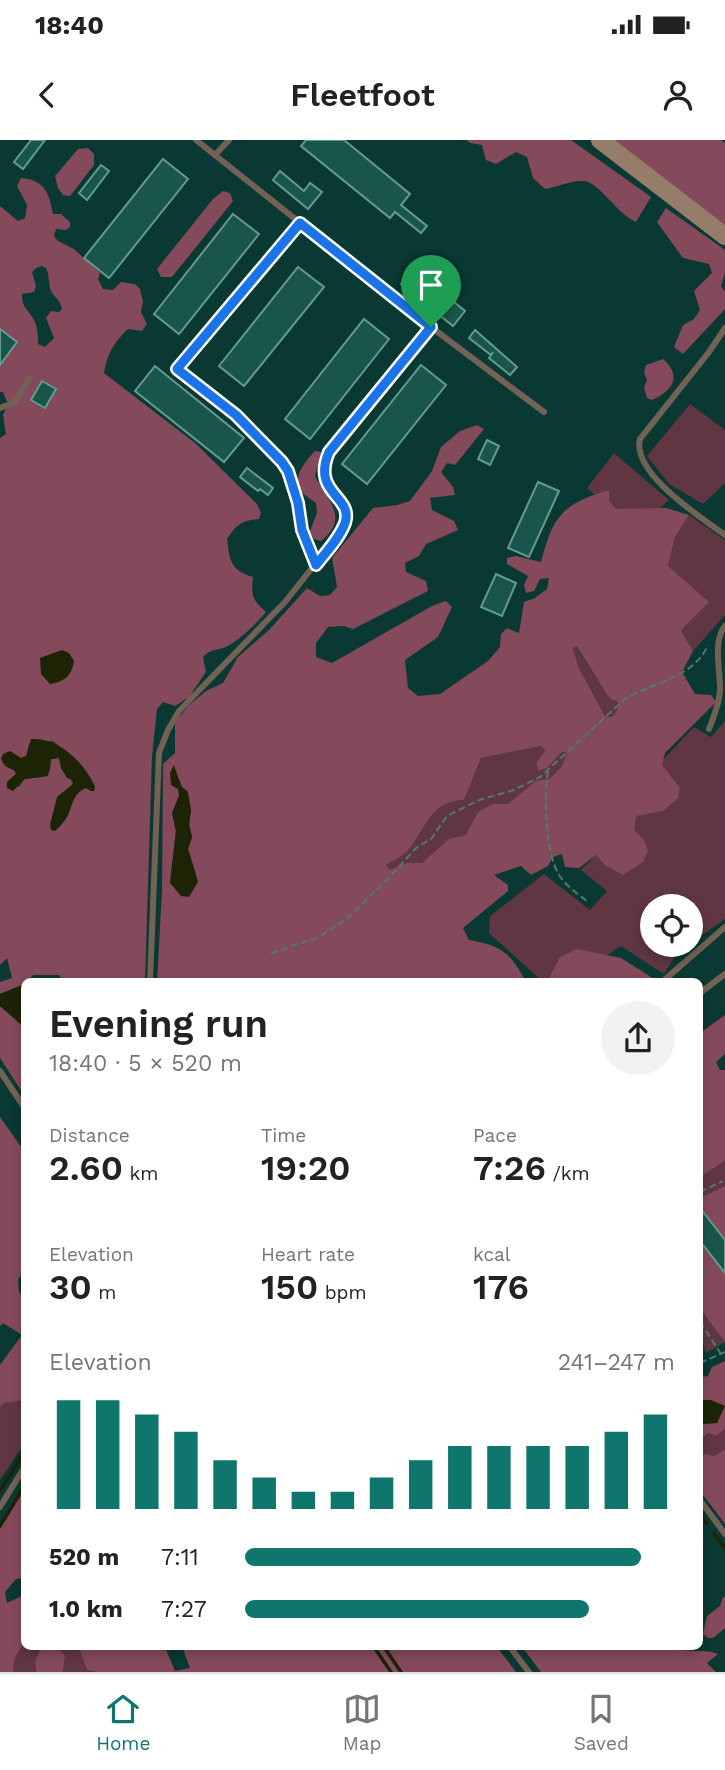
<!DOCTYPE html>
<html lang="en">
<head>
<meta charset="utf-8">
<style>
	:root { --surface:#fff; --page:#f2f2f2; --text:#222; --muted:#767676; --line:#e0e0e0; --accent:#0f766e }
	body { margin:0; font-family:"Work Sans",sans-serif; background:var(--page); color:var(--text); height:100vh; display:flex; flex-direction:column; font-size:26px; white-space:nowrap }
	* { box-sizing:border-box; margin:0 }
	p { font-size:23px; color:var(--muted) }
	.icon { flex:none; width:38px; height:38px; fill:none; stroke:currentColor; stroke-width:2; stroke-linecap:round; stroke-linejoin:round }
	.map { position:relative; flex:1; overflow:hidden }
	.sheet { position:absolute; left:21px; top:838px; width:682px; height:672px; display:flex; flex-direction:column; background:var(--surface); border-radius:10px; box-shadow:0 4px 10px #0003 }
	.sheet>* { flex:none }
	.buttons { position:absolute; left:640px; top:754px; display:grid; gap:14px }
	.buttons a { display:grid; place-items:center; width:63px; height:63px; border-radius:50%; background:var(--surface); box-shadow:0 4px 10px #0003; font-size:35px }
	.pin { position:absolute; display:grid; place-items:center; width:60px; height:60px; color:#fff; margin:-72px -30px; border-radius:50% 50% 50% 0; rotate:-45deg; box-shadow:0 0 7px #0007 }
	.pin .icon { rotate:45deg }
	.round { display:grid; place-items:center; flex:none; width:74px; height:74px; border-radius:37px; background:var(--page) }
	.overview { display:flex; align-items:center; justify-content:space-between; height:119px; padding:0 28px }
	h1 { font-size:38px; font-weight:600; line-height:52px }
	.figures { display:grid; grid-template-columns:repeat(3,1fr); gap:10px; height:119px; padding:7px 28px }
	.figures div { display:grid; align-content:center }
	.figures b { font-size:35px; font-weight:600 }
	.figures small { font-size:19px; font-weight:400 }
	.figures p { font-size:19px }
	.chart { height:196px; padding:14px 28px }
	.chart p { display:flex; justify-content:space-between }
	.chart svg { width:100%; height:126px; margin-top:7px; stroke:var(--accent); stroke-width:6 }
	ul { padding:0 28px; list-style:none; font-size:23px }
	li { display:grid; grid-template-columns:112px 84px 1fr; align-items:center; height:52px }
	li i { height:18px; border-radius:9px; background:var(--accent) }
	.status { display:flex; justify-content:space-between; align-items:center; height:49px; padding:0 35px; background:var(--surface); direction:ltr }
	.status svg { height:19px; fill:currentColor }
	header { display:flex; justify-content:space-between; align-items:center; height:91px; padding:0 28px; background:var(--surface); font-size:32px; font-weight:600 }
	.dock { display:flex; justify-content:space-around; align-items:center; height:98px; border-top:2px solid var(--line); background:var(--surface); font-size:19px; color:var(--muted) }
	.dock a { display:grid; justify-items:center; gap:4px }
	.dock .active { color:var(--accent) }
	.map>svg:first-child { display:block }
	.green { fill:#603643 }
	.forest { fill:#84495b; fill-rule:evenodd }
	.water { fill:#1d2305 }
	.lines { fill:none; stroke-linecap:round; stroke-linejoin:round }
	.stream { stroke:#1d2305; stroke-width:3.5 }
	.building { fill:#1a554c; stroke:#629b90; stroke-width:2 }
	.path { stroke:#517973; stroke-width:2; stroke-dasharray:7 3.5; stroke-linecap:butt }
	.lane { stroke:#726255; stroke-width:6 }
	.secondary { stroke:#967d69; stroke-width:18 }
	.route-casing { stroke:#fff; stroke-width:14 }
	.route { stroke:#1a73e8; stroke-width:9 }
</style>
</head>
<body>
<div class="status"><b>18:40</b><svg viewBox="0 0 49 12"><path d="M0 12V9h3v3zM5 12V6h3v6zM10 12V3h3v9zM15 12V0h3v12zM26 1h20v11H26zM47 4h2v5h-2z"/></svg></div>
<header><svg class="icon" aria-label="back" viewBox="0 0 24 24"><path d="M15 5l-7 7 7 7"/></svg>Fleetfoot<svg class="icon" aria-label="person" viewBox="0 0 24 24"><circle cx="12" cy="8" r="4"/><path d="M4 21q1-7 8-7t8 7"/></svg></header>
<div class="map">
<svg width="725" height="1532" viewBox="0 0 725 1532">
	<rect width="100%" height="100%" fill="#0a3832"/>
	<g class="green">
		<polygon points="690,264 725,290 725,343 703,364 669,344 647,316"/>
		<polygon points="614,313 669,360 636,389 587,348"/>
		<polygon points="689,375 725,400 725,475 693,511 681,490 668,426 675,397"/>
		<polygon points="576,507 606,553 620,566 615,575 605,576 578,526 573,509"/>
		<polygon points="725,581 725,779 691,803 691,766 653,766 653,805 688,805 677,813 664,834 621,806 597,822 581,842 543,842 489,793 490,776 544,734 590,770 607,751 581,730 639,672 638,646 694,587 711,597"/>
		<path d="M541,606L545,611L536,623L538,631L547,628L562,612L568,613L562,626L550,638L536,642L508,664H493L466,695L449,700L422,723H406L389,731L386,725C394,720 404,716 409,709C427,686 430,661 464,660L481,618Z"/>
		<polygon points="725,1021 725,1047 700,1058 700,1037"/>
		<polygon points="700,1169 725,1202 706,1213 700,1196"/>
		<polygon points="24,1260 24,1304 0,1340 0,1267 4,1263"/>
		<polygon points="725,1289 725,1309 714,1316 701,1315 700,1300 710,1293 716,1296"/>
		<path d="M24,1504V1507H79L87,1530L98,1532H63L65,1516L35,1523L36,1532H14C11,1522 18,1511 24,1504Z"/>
	</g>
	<g class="forest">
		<path d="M467,0H571L651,57L636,82C617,74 599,42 584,41C572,40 557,47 545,49L533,38L527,17L516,12L496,24L486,20L482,5L470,3Z"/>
		<polygon points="613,0 721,0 725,3 725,85"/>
		<polygon points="88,8 94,14 94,25 70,56 63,55 58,48 55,36 78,9"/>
		<path d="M21,38C45,40 49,53 53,74H61L70,82V87L66,90L56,89L54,96L58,101L74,109L100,133L98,139L103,149L113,150L121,142L135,144L140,149L143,162L141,172L147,184L142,191L128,189C114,202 107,214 104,233L195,303L257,364L261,373L259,379C242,380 236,385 227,399C230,421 230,430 253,437C251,456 252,459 266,472C257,483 236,504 223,508C213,511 211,509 203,517L206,532L189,557L175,566L163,562L157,569L152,616L145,842H64L59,835H33L24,845L0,854V842L12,838L7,818L0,825V298L6,294L3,275L8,264L3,252H0V225L17,202L0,189V66L18,81L25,78L27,65L17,46ZM42,126L46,128C50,136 48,146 52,153C56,159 60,160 62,169L59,172L51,171L46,178L54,198L45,207L38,204C38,196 38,188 34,180C29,170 21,167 22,154L34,152L36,146L32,132L36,128ZM53,601L79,623L95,647L94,651L86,647C72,654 73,665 67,677C64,682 59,687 55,691L63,653L73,644L59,618L51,619L50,631L42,637L24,639L19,647L7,642L16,634L10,612L21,618L27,616L29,604Z"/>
		<polygon points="223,51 230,53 233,61 172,137 161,137 157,129 213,59"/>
		<polygon points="666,68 725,110 725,133 721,146 725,152 725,169 683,214 674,207 683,185 694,179 700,170 694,151 712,133 709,124 683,118 657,82"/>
		<path d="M663,219C683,237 672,251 652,260L647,258L644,248L647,240L644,232L646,225Z"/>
		<path d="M477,285L484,289L455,325L447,323L441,332L453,347L455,355L430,358L432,370L454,381L458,390L426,404L419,416L405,423L406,432L426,441L428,451L353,489L344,486L328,487L316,503V517L332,523L432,466L446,461L452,467L438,497L405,520L408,548L418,556L440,554L488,521L500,507L501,494L507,488L519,493L524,462L535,458L547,449L549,438L540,439L534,451L526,453L524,445L528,436L507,424V418L516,416L541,422C553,376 562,364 609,350V361L616,369L666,368L689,375L675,397L668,426L709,462L681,490L693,511L682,532L695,554L711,555L716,562L665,613L662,625L680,648L678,658L663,671L636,676L634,690L644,700L648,710L643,722L623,735L605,725L596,715L579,728L565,727L562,714L553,717L548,726L531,735L521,726L494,735L508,745V751L463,788L469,800C501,805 511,813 526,842H157L162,750L163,624L175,613V582L188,566L206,551L223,543L238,517L269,490L307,448L320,456L330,455L337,447L332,418L373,368L397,365L410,361L432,331L441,307L460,291ZM577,507L606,553L611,559L617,562L619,566C616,573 614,578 605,576L578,526L573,508ZM541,606L545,611L536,623L538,631L547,628L562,612L567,613L562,626L550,638L536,641L508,664H493L478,672L466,695L449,699L422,723H406L390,730L386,725C394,720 404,716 409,709C427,686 431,661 464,660L481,618ZM179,639L191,670L189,684L192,697L188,709L196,734L170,743L176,691L172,673L179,656Z"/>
		<path d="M315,311L321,312L315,336C328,361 350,378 321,401L314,399L310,391L317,373L316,363L298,350C295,333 304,323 315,311Z"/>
		<polygon points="577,809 621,818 659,842 547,842 560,817"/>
		<polygon points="0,866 24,887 24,955 0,918"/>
		<polygon points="725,875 725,914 716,922 720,930 725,930 725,1021 700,1037 700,893"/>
		<polygon points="0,977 24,1011 24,1129 18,1140 19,1152 24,1157 24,1260 4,1263 0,1267 0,1225 22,1195 3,1183 0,1186"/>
		<polygon points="723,1047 725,1047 725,1100 704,1074 700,1077 700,1058"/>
		<polygon points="700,1101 725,1133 725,1202 700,1169"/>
		<polygon points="725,1221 725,1289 716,1296 709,1293 700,1300 700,1284 717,1283 711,1260 700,1260 700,1237 708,1236 712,1227"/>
		<polygon points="725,1309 725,1384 700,1351 700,1313 714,1316"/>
		<path d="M24,1347V1438L16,1439L5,1452L7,1463L24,1455V1504C18,1511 11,1522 14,1532H0V1386Z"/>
		<polygon points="723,1457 725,1457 725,1488 713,1498 708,1498 703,1494 707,1476 720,1466"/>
		<polygon points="57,1507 65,1516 63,1532 36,1532 35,1523 41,1508"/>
		<polygon points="165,1507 175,1531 190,1528 182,1507 497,1507 516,1532 98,1532 87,1530 79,1508"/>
		<path d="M522,1507H675C688,1514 704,1508 718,1514L707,1523L716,1532H541Z"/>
	</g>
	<g class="water">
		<path d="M62,510L69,513L74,521C71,537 65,541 50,544L41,534L40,518Z"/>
		<path d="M31,599C59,597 85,623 95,647L94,651H91L86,648C72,654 73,665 67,677C64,682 59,687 55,691L51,690L50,685L57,657L73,644V640L67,638L61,628L59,618L51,619L48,636L25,639L13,651L7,648V642L16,634L15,631L5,626L1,619L3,614L10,611L21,618L26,616Z"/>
		<polygon points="174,625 181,646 188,652 191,670 189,684 192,697 188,709 198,742 189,757 181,756 170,743 176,691 172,673 179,656 178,649 171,645 170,633"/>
		<polygon points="24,844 24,887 0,866 0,854"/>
		<polygon points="700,1260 711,1260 725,1266 717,1283 700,1284"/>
	</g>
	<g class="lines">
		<g class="stream">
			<polyline points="0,1351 24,1312"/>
			<polyline points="700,1375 707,1384"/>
			<polyline points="0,1386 24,1347"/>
			<polyline points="714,1393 725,1408"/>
			<polyline points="374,1507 391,1532"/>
			<polyline points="384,1507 401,1532"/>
		</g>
	</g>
	<g class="building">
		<polygon points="31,0 45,0 23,29 14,22"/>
		<polygon points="306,0 344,0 410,54 401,65 427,86 421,93 395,72 390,78 301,6"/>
		<polygon points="163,19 188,39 109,138 84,118"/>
		<polygon points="101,25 109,31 87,60 79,53"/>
		<polygon points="280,31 304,51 310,43 322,52 308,69 273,40"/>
		<polygon points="233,74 259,94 179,194 154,174"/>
		<polygon points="298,127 324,147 244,246 219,226"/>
		<polygon points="413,129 465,171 453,186 401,144"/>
		<polygon points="364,179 389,199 310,299 285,279"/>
		<polygon points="0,189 17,202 0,225"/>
		<polygon points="475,190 517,227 510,235 489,218 493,212 491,215 469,198"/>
		<polygon points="421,225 446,245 367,344 342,324"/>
		<polygon points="155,226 244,298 224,322 135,251"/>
		<polygon points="42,241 56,249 45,268 31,260"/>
		<polygon points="487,300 499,306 490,325 478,319"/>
		<polygon points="247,328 273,348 268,355 260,349 258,351 240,337"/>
		<polygon points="538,342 559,351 529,417 508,408"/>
		<polygon points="496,434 516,443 502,476 481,467"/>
		<polygon points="700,1068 725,1100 725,1133 700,1101"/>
	</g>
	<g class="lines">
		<g class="path">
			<polyline points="242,282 288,331 298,363 301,390 312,415"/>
			<path d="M548,631C544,658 545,711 559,735C566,746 578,754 588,762"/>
			<path d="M271,813L319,797L349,777L384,743L416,708L432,698L447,676L479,660L514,650L540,637L625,559C653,542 694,538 708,505"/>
			<polyline points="700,1052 723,1041"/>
			<polyline points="700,1182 721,1214"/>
			<polyline points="700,1223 725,1212"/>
		</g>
		<g class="lane">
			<polyline points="196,0 431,187 544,272"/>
			<polyline points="215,15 229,0"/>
			<path d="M725,188L709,212L640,299C631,333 702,378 725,395"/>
			<polyline points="0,268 15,262 29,238"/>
			<polyline points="236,275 177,229 300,83"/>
			<path d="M709,589C714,576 719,565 720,551C721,533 712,501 725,486"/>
			<path d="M150,842L159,613L168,590L179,571L285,462L339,394C360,352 310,357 329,312L431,187"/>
			<polyline points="662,842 725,787"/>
			<polyline points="700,853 725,834"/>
			<polyline points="0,931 24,967"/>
			<polyline points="700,1360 725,1394"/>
			<polyline points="0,1367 24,1328"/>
			<polyline points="510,1507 529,1532"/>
		</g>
		<polyline class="secondary" points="600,0 725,96"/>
	</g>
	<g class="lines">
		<g class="route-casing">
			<path id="route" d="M300,83L431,187L329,312C311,354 354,356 345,383C339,399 326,412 316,425L302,390L298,363L288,331L282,322L236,275L177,229Z"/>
		</g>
		<use href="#route" class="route"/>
	</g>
</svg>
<div class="buttons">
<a><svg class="icon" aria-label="locate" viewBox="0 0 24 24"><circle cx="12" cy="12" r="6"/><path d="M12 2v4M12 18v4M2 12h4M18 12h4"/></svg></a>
</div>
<div class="pin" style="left:431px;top:187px;background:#1e9e55"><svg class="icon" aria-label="arrive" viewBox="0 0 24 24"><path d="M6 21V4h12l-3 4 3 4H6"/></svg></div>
<section class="sheet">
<div class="overview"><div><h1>Evening run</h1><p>18:40 · 5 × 520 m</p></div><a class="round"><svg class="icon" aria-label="share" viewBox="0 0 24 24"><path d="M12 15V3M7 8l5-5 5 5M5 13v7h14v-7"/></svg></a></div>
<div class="figures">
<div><p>Distance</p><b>2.60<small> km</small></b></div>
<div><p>Time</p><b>19:20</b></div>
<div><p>Pace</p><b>7:26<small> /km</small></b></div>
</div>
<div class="figures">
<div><p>Elevation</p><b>30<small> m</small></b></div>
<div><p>Heart rate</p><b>150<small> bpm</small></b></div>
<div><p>kcal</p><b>176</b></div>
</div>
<div class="chart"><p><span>Elevation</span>241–247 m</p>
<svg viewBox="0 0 160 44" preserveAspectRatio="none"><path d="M5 44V6M15 44V6M25 44V11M35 44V17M45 44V27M55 44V33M65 44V38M75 44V38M85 44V33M95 44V27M105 44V22M115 44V22M125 44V22M135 44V22M145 44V17M155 44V11"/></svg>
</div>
<ul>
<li><b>520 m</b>7:11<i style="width:92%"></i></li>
<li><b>1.0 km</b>7:27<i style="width:80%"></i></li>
</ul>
</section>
</div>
<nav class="dock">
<a class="active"><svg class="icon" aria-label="home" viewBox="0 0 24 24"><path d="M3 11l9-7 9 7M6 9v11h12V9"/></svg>Home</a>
<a><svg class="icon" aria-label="map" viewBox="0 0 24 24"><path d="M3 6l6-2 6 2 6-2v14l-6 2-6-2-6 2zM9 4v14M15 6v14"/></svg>Map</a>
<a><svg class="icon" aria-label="saved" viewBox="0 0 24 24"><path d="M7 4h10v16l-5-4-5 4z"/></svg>Saved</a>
</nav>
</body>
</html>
